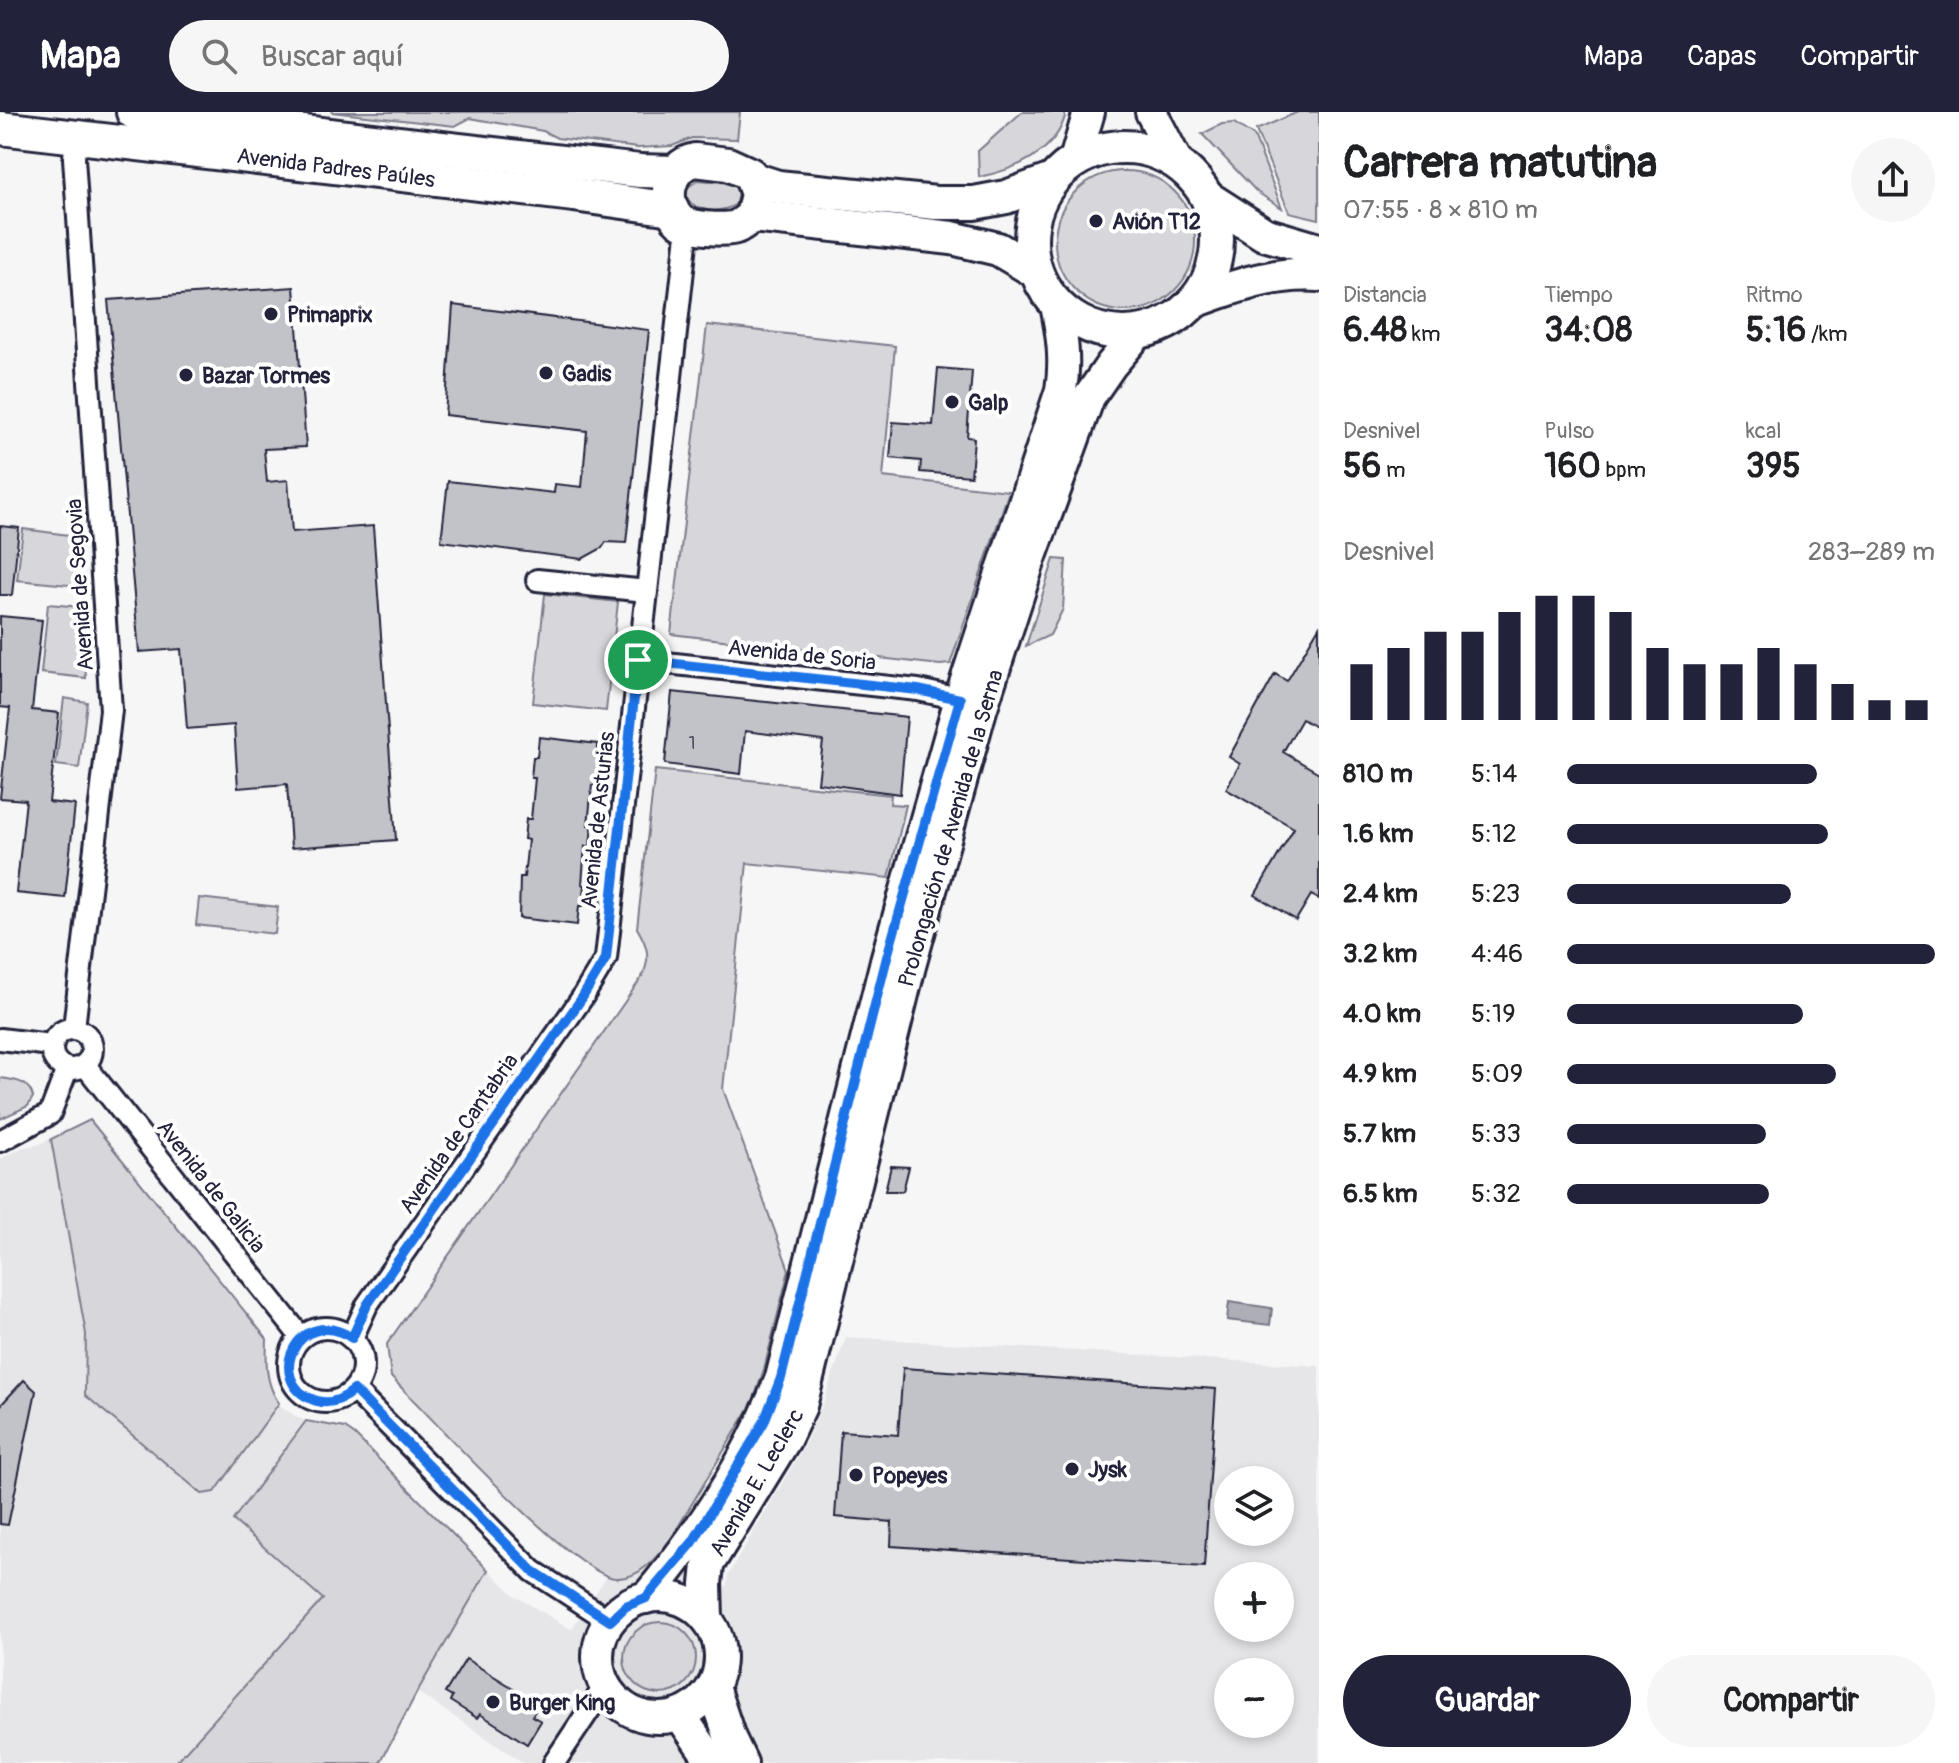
<!DOCTYPE html>
<html lang="es">
<head>
<meta charset="utf-8">
<style>
	:root { --surface:#fff; --page:#f6f6f6; --text:#202124; --muted:#757577; --accent:#22223b }
	body { margin:0; font-family:Pangolin,sans-serif; background:var(--page); color:var(--text); height:100vh; display:flex; flex-direction:column; font-size:30px; white-space:nowrap }
	* { box-sizing:border-box; margin:0 }
	p { font-size:26px; color:var(--muted) }
	.icon { flex:none; width:44px; height:44px; fill:none; stroke:currentColor; stroke-width:2; stroke-linecap:round; stroke-linejoin:round }
	.map { position:relative; flex:1; overflow:hidden }
	.sheet { display:flex; flex-direction:column; background:var(--surface); width:640px }
	.sheet>* { flex:none }
	.controls { position:absolute; left:1214px; top:1354px; display:grid; gap:16px }
	.controls a { display:grid; place-items:center; width:80px; height:80px; border-radius:50%; background:var(--surface); box-shadow:0 4px 12px #0003; font-size:40px }
	.pin { position:absolute; display:grid; place-items:center; width:68px; height:68px; color:#fff; margin:-34px; border:4px solid #fff; border-radius:50%; box-shadow:0 2px 8px #0007 }
	.round { display:grid; place-items:center; flex:none; width:84px; height:84px; border-radius:42px; background:var(--page) }
	.overview { display:flex; align-items:center; justify-content:space-between; height:136px; padding:0 24px }
	h1 { font-size:44px; font-weight:700; line-height:60px }
	.stats { display:grid; grid-template-columns:repeat(3,1fr); gap:12px; height:136px; padding:8px 24px }
	.stats div { display:grid; align-content:center }
	.stats b { font-size:34px; font-weight:700 }
	.stats small { font-size:22px; font-weight:400 }
	.stats p { font-size:22px }
	.chart { height:224px; padding:16px 24px }
	.chart p { display:flex; justify-content:space-between }
	.chart svg { width:100%; height:144px; margin-top:8px; stroke:var(--accent); stroke-width:6 }
	.button { display:flex; gap:16px; margin-top:auto; padding:16px 24px }
	.button a { flex:1; height:92px; border-radius:48px; background:var(--accent); color:#fff; font-size:32px; font-weight:700; line-height:92px; text-align:center }
	.button a+a { background:var(--page); color:var(--text) }
	ul { padding:0 24px; list-style:none; font-size:26px }
	li { display:grid; grid-template-columns:128px 96px 1fr; align-items:center; height:60px }
	li i { height:20px; border-radius:10px; background:var(--accent) }
	header { display:flex; align-items:center; gap:48px; box-sizing:border-box; height:112px; padding:0 40px; background:var(--accent); color:#fff }
	header strong { font-size:38px }
	nav { display:flex; gap:44px; margin-inline-start:auto; font-size:28px }
	.search { width:560px; height:72px; background:var(--page); display:flex; align-items:center; gap:20px; box-sizing:border-box; padding:0 28px; border-radius:44px; color:var(--muted); font-size:30px }
	main { display:flex; flex:1; min-height:0 }
	.map>svg:first-child { display:block }
	.built { fill:#e6e6e9; fill-rule:evenodd }
	.green { fill:#d7d7db; stroke:#7c7c8b; stroke-width:2 }
	.water { fill:#aeaeb7; stroke:#767685; stroke-width:2 }
	.building { fill:#c2c2c9; stroke:#22223b; stroke-width:2 }
	.lines { fill:none; stroke-linecap:round; stroke-linejoin:round }
	.minor-casing { stroke:#22223b; stroke-width:26 }
	.primary-casing { stroke:#22223b; stroke-width:36 }
	.trunk-casing { stroke:#22223b; stroke-width:38 }
	.minor { stroke:#fff; stroke-width:20 }
	.primary { stroke:#fff; stroke-width:30 }
	.trunk { stroke:#fff; stroke-width:32 }
	.route-casing { stroke:#fff; stroke-width:16 }
	.route { stroke:#1a73e8; stroke-width:10 }
	.poi-dot { fill:#22223b; stroke:#fff; stroke-width:3 }
	.labels { text-anchor:middle; stroke-width:8; stroke-linejoin:round; paint-order:stroke }
	.number-label { font-size:18px; fill:#4a4a5e }
	.street-label { font-size:22px; fill:#22223b; stroke:#fff }
	.poi-label { font-size:22px; font-weight:bold; fill:#22223b; stroke:#fff; text-anchor:start }
</style>
</head>
<body>
<header>
<strong>Mapa</strong>
<div class="search"><svg class="icon" aria-label="search" viewBox="0 0 24 24"><circle cx="10" cy="10" r="6"/><path d="M15 15l6 6"/></svg>Buscar aquí</div>
<nav><a>Mapa</a><a>Capas</a><a>Compartir</a></nav>
</header>
<main>
<div class="map">
<svg width="1319" height="1651" viewBox="0 0 1319 1651">
	<rect width="100%" height="100%" fill="#f6f6f7"/>
	<filter id="ink" filterUnits="userSpaceOnUse"><feTurbulence type="fractalNoise" baseFrequency=".0125" numOctaves="2"/><feDisplacementMap in="SourceGraphic" scale="16" xChannelSelector="R" yChannelSelector="G"/><feConvolveMatrix kernelMatrix="1 2 1 2 8 2 1 2 1" color-interpolation-filters="sRGB"/></filter>
	<g filter="url(#ink)">
		<path class="built" d="M90,1008L267,1227V1264L272,1281L282,1295L298,1306L313,1312L345,1316L355,1323L515,1484L571,1517L607,1464L618,1467L635,1462L654,1448L727,1474L728,1463L805,1332L822,1294L846,1225L1319,1254V1651H524L417,1580L380,1651H0V1047L24,1035L37,1033ZM1228,1368H1280V1420H1228ZM1228,1464H1280V1516H1228ZM1228,1560H1280V1612H1228Z"/>
		<g class="green">
			<polygon points="331,0 740,0 737,27 692,26 672,34 638,36 557,26 543,19 470,6 455,14"/>
			<path d="M1022,0H1066C1058,40 1015,58 979,65L978,39Z"/>
			<polygon points="1298,0 1319,0 1319,107 1289,100 1256,18"/>
			<polygon points="1234,11 1254,24 1282,96 1257,80 1202,22 1222,12"/>
			<circle cx="1125" cy="129" r="70"/>
			<path d="M698,68L731,71L738,78L736,92C721,103 682,101 687,76Z"/>
			<polygon points="707,213 895,234 883,365 1009,379 950,552 940,553 671,522"/>
			<polygon points="23,417 76,424 79,474 17,468"/>
			<polygon points="1054,447 1066,448 1063,497 1050,523 1026,534"/>
			<polygon points="545,482 618,490 606,599 533,591"/>
			<polygon points="48,492 81,495 86,566 41,561"/>
			<polygon points="64,586 87,590 79,656 56,653"/>
			<path d="M655,658L891,683L890,692L906,693L889,766L747,751L723,977L789,1158L764,1257L753,1290L669,1430C656,1446 638,1468 615,1466C572,1461 429,1303 391,1265L387,1232L642,865C651,846 648,834 637,816Z"/>
			<polygon points="199,786 278,795 275,822 196,813"/>
			<path d="M0,966C15,968 29,969 33,985L28,994L0,1007Z"/>
			<path d="M90,1008L267,1227C266,1250 265,1271 279,1291L215,1380L202,1382L85,1283L86,1222L51,1027Z"/>
			<polygon points="306,1309 345,1316 355,1323 488,1458 417,1580 380,1651 175,1651 323,1487 233,1408"/>
			<circle cx="660" cy="1546" r="36"/>
		</g>
		<polygon class="water" points="1229,1190 1272,1196 1270,1213 1227,1208"/>
		<g class="building">
			<polygon points="294,175 306,335 264,337 267,370 288,368 292,420 373,414 396,728 291,736 287,672 238,676 234,613 187,617 181,537 139,540 108,188"/>
			<polygon points="453,193 649,218 626,431 606,430 602,436 582,447 441,429 448,369 554,381 555,372 582,375 587,319 445,303"/>
			<polygon points="938,256 972,259 967,325 974,326 971,364 920,360 921,349 890,346 893,310 933,313"/>
			<polygon points="0,414 19,416 12,483 0,483"/>
			<polygon points="0,504 42,508 32,598 59,601 49,690 75,693 65,786 16,781 26,688 0,686 10,596 0,595"/>
			<polygon points="1319,515 1319,617 1302,607 1283,640 1319,661 1319,787 1311,783 1296,808 1255,783 1294,716 1226,677 1240,652 1229,645 1275,562 1287,569"/>
			<polygon points="672,580 907,605 900,682 818,671 823,629 745,619 741,662 665,652"/>
			<polygon points="539,625 598,632 597,674 592,673 588,713 592,713 590,735 585,734 582,772 585,773 583,794 579,794 577,813 519,806 520,765 524,765 528,728 524,727 526,707 531,707 535,666 531,666 533,645 537,645"/>
			<polygon points="891,1054 909,1055 903,1079 885,1079"/>
			<polygon points="903,1256 1216,1277 1204,1455 891,1434 892,1410 835,1405 841,1319 898,1323"/>
			<polygon points="24,1268 36,1279 8,1413 0,1412 0,1294"/>
			<polygon points="466,1547 539,1592 532,1604 541,1609 527,1632 480,1602 477,1606 450,1589 452,1585 445,1581"/>
		</g>
		<g class="lines">
			<g class="minor-casing">
				<g id="minor">
					<polyline points="537,468 647,479"/>
					<polyline points="638,548 918,578 960,587"/>
					<polyline points="74,916 111,598 74,46 76,25"/>
					<circle cx="72" cy="937" r="20"/>
					<polyline points="0,927 51,933"/>
					<polyline points="85,953 301,1225"/>
					<polyline points="0,1029 50,1002 67,957"/>
					<circle cx="326" cy="1253" r="37"/>
					<polyline points="352,1226 367,1193 582,886 606,846 688,113"/>
					<polyline points="354,1278 533,1459 610,1509"/>
					<polyline points="554,1651 605,1574"/>
				</g>
			</g>
			<g class="primary-casing">
				<g id="primary">
					<polyline points="1151,0 1178,52"/>
					<polyline points="1075,48 1089,0"/>
					<circle cx="659" cy="1545" r="61"/>
					<path d="M646,1486C701,1420 750,1346 781,1266L887,845L960,587L1061,278C1066,249 1062,222 1056,193"/>
					<polyline points="707,1507 706,1472 708,1453 785,1328 801,1294 910,854 981,598 1030,447 1089,285 1111,253 1139,220"/>
					<polyline points="713,1575 730,1626 742,1651"/>
					<polyline points="680,1603 713,1651"/>
				</g>
			</g>
			<g class="trunk-casing">
				<g id="trunk">
					<polyline points="133,0 640,59 675,60"/>
					<polyline points="0,16 574,83 672,97"/>
					<circle cx="1124" cy="128" r="93"/>
					<path d="M695,48L728,52L750,62L757,82L752,104C747,108 741,113 736,115C727,119 687,116 680,109C660,91 668,53 695,48Z"/>
					<polyline points="753,67 778,75 936,91 974,91 1006,85 1052,68"/>
					<polyline points="1208,86 1264,122 1319,138"/>
					<polyline points="752,104 952,126 998,137 1035,159"/>
					<path d="M1195,189C1235,174 1275,160 1319,163"/>
				</g>
			</g>
			<use href="#minor" class="minor"/>
			<use href="#primary" class="primary"/>
			<use href="#trunk" class="trunk"/>
		</g>
	</g>
	<g class="lines" filter="url(#ink)">
		<g class="route-casing">
			<path id="route" d="M638,548L918,578L960,587L887,845L781,1266L764,1310L693,1430L646,1486L626,1494L610,1509L533,1459L354,1278C342,1288 329,1294 314,1288C263,1270 298,1191 352,1226L367,1193L582,886L606,846Z"/>
		</g>
		<use href="#route" class="route"/>
	</g>
	<g class="poi-dot">
		<circle cx="1096" cy="109" r="8"/>
		<circle cx="271" cy="202" r="8"/>
		<circle cx="546" cy="261" r="8"/>
		<circle cx="186" cy="263" r="8"/>
		<circle cx="952" cy="290" r="8"/>
		<circle cx="1072" cy="1357" r="8"/>
		<circle cx="856" cy="1363" r="8"/>
		<circle cx="493" cy="1590" r="8"/>
	</g>
	<g class="labels">
		<g class="number-label">
			<text x="692" y="637">1</text>
		</g>
		<g class="street-label">
			<text transform="translate(336 55) rotate(7)" y="8">Avenida Padres Paúles</text>
			<text transform="translate(79 473) rotate(-94)" y="8">Avenida de Segovia</text>
			<text transform="translate(802 542) rotate(6)" y="8">Avenida de Soria</text>
			<text transform="translate(597 708) rotate(-84)" y="8">Avenida de Asturias</text>
			<text transform="translate(950 716) rotate(-74)" y="8">Prolongación de Avenida de la Serna</text>
			<text transform="translate(458 1021) rotate(-55)" y="8">Avenida de Cantabria</text>
			<text transform="translate(212 1074) rotate(52)" y="8">Avenida de Galicia</text>
			<text transform="translate(756 1370) rotate(-60)" y="8">Avenida E. Leclerc</text>
		</g>
		<g class="poi-label">
			<text x="1112" y="117">Avión T12</text>
			<text x="287" y="210">Primaprix</text>
			<text x="562" y="269">Gadis</text>
			<text x="202" y="271">Bazar Tormes</text>
			<text x="968" y="298">Galp</text>
			<text x="1088" y="1365">Jysk</text>
			<text x="872" y="1371">Popeyes</text>
			<text x="509" y="1598">Burger King</text>
		</g>
	</g>
</svg>
<div class="controls">
<a><svg class="icon" aria-label="layers" viewBox="0 0 24 24"><path d="M12 4l9 5-9 5-9-5zM3 14l9 5 9-5"/></svg></a>
<a>+</a>
<a>−</a>
</div>
<div class="pin" style="left:638px;top:548px;background:#1e9e55"><svg class="icon" aria-label="arrive" viewBox="0 0 24 24"><path d="M6 21V4h12l-3 4 3 4H6"/></svg></div>
</div>
<section class="sheet">
<div class="overview"><div><h1>Carrera matutina</h1><p>07:55 · 8 × 810 m</p></div><a class="round"><svg class="icon" aria-label="share" viewBox="0 0 24 24"><path d="M12 15V3M7 8l5-5 5 5M5 13v7h14v-7"/></svg></a></div>
<div class="stats">
<div><p>Distancia</p><b>6.48<small> km</small></b></div>
<div><p>Tiempo</p><b>34:08</b></div>
<div><p>Ritmo</p><b>5:16<small> /km</small></b></div>
</div>
<div class="stats">
<div><p>Desnivel</p><b>56<small> m</small></b></div>
<div><p>Pulso</p><b>160<small> bpm</small></b></div>
<div><p>kcal</p><b>395</b></div>
</div>
<div class="chart"><p><span>Desnivel</span>283–289 m</p>
<svg viewBox="0 0 160 44" preserveAspectRatio="none"><path d="M5 44V27M15 44V22M25 44V17M35 44V17M45 44V11M55 44V6M65 44V6M75 44V11M85 44V22M95 44V27M105 44V27M115 44V22M125 44V27M135 44V33M145 44V38M155 44V38"/></svg>
</div>
<ul>
<li><b>810 m</b>5:14<i style="width:68%"></i></li>
<li><b>1.6 km</b>5:12<i style="width:71%"></i></li>
<li><b>2.4 km</b>5:23<i style="width:61%"></i></li>
<li><b>3.2 km</b>4:46<i style="width:100%"></i></li>
<li><b>4.0 km</b>5:19<i style="width:64%"></i></li>
<li><b>4.9 km</b>5:09<i style="width:73%"></i></li>
<li><b>5.7 km</b>5:33<i style="width:54%"></i></li>
<li><b>6.5 km</b>5:32<i style="width:55%"></i></li>
</ul>
<div class="button"><a>Guardar</a><a>Compartir</a></div>
</section>
</main>
</body>
</html>
